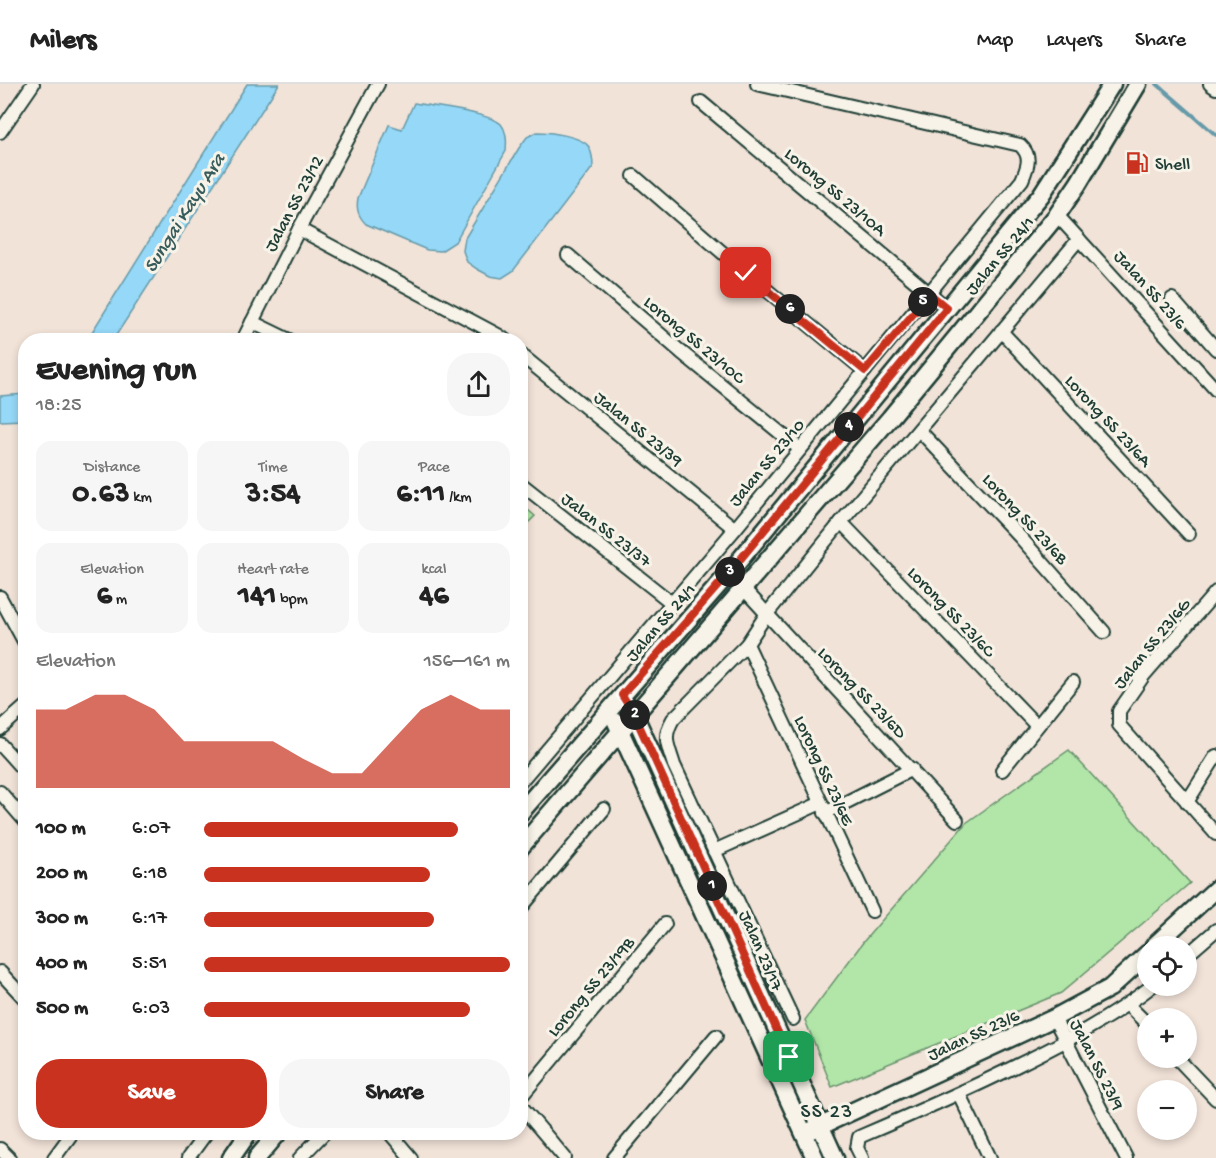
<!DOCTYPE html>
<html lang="en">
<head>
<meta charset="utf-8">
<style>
	:root { --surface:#fff; --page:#f6f6f6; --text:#222; --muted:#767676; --line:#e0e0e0; --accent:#c8321e }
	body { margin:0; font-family:"Gochi Hand",sans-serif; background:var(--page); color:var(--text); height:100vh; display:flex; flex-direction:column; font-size:22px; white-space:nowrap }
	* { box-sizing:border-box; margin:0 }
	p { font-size:20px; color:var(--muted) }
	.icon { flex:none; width:33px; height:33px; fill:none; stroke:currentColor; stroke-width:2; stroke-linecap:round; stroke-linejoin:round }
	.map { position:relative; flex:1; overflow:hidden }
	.drawer { position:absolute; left:18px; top:249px; width:510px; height:807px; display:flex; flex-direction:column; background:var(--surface); border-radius:24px; box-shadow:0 3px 9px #0003 }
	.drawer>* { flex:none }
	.tools { position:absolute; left:1137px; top:852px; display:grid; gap:12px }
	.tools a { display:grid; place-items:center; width:60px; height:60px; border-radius:50%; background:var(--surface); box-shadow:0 3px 9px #0003; font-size:30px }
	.pin { position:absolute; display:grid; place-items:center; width:51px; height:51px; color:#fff; margin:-26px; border-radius:12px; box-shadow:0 3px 9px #0006 }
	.km { position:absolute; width:30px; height:30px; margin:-15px; border-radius:50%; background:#222; color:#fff; font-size:16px; line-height:30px; text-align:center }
	.round { display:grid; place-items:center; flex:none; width:63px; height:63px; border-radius:24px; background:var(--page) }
	.summary { display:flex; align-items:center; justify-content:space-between; height:102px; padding:0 18px }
	h1 { font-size:33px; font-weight:800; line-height:45px }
	.metrics { display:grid; grid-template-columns:repeat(3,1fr); gap:9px; height:102px; padding:6px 18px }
	.metrics div { display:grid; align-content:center; border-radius:15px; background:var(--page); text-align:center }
	.metrics b { font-size:30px; font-weight:800 }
	.metrics small { font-size:16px; font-weight:400 }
	.metrics p { font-size:16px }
	.chart { height:168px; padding:12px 18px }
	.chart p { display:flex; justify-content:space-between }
	.chart svg { width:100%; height:108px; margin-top:6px; fill:var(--accent); opacity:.7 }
	.cta { display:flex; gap:12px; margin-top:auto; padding:12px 18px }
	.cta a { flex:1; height:69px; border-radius:24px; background:var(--accent); color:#fff; font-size:24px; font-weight:800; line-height:69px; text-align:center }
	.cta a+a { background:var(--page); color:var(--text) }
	ul { padding:0 18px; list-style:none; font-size:20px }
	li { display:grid; grid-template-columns:96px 72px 1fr; align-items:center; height:45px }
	li i { height:15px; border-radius:8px; background:var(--accent) }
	header { display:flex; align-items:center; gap:36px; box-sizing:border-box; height:84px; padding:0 30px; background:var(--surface); border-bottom:2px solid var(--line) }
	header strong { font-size:28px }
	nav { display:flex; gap:33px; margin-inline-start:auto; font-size:21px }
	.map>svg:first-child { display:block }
	.green { fill:#b2e6a8; stroke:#68926e; stroke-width:1.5 }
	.water { fill:#95d8f7; stroke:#669aa9; stroke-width:1.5 }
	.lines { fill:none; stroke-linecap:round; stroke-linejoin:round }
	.stream { stroke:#669aa9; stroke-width:4 }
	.street-casing { stroke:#1f3d34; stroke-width:16 }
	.secondary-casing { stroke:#1f3d34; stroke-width:21 }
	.street { stroke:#f7f3e8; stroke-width:12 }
	.secondary { stroke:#f7f3e8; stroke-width:16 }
	.route-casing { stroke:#fff; stroke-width:12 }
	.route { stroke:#c8321e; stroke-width:8 }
	.labels { text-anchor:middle; stroke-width:6; stroke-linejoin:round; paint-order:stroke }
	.poi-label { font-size:18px; fill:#1f3d34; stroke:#f7f3e8; text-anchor:start }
	.street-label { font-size:18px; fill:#1f3d34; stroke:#f7f3e8 }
	.water-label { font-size:20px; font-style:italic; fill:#375c5b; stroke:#f7f3e8 }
	.quarter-label { font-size:21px; letter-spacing:1.5px; fill:#1f3d34; stroke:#f7f3e8 }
</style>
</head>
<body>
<header>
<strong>Milers</strong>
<nav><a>Map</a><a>Layers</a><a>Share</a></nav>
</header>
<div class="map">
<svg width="1216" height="1074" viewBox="0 0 1216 1074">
	<rect width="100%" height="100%" fill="#f2e3d8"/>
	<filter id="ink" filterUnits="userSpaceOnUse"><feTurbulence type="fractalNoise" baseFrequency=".0167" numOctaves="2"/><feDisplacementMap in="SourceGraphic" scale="12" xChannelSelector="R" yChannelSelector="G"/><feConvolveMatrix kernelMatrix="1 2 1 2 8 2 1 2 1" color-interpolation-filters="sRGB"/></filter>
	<g filter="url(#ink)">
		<g class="green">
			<polygon points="521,420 535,432 521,446"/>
			<polygon points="1069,666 1190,799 1061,909 832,1003 805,936 864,857 966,739"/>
		</g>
		<g class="water">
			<polygon points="247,0 279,0 113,256 87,256"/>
			<path d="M414,19C432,22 490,29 501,40C507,47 507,58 506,67L455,158L441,167L427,166L366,140C358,132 356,125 358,114L389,41L402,45Z"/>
			<path d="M537,48C550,48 582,52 589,63C592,69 593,76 593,83L513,187L502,194L490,192L477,185L467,178L463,167L465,154L519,64L527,53Z"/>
			<polygon points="25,310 25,336 0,337 0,312"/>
		</g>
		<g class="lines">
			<polyline class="stream" points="1157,0 1216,51"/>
			<g class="street-casing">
				<g id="street">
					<polyline points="1210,0 1216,4"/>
					<polyline points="701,18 947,224"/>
					<polyline points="0,48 33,0"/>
					<polyline points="634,92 746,189 865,287"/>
					<polyline points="1057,131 1216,306"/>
					<polyline points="299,145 498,251 505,256"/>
					<polyline points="568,171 681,268 800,365"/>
					<polyline points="1172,215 1216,265"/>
					<polyline points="252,238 289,256"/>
					<polyline points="1001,247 1189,450"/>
					<polyline points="243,256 299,145 378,0"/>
					<polyline points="520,270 735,445"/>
					<polyline points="919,346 1020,453 1104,548"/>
					<polyline points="520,399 672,519"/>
					<polyline points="841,438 1037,642"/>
					<polyline points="743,504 957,736"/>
					<polyline points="1216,508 1144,591 1119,627 1119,641 1216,750"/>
					<polyline points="0,513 26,561"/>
					<polyline points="747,560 872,827"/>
					<polyline points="0,645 26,622"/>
					<polyline points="0,660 26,689"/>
					<polyline points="1002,686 1073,598"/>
					<path d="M520,698L735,445L1022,96C1028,82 1032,72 1020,61L757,0"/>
					<polyline points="0,708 26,738"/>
					<polyline points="1187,718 1216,672"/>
					<polyline points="825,729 912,685"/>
					<polyline points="714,767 821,719"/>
					<polyline points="520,825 604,725"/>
					<polyline points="1186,872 1216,846"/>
					<polyline points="0,888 26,916"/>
					<polyline points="1128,921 1148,941"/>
					<polyline points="1054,934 1126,1074"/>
					<path d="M793,935L674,681C668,661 662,654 673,635L747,560L766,531L841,438L1079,155"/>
					<polyline points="1177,974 1216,1015"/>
					<polyline points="959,1010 990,1074"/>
					<polyline points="520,1014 665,840"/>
					<polyline points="520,1021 565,1074"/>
					<polyline points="389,1048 411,1074"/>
					<polyline points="0,1065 9,1074"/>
					<polyline points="54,1074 73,1048"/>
					<polyline points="188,1074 207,1048"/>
					<polyline points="300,1074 325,1048"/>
					<polyline points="614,1074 716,952"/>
					<path d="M862,1074L857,1064L859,1053C913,1030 966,1007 1018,981C1065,958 1111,934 1152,902"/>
				</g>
			</g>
			<g class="secondary-casing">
				<g id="secondary">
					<polyline points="629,622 634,630 835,1074"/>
					<polyline points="616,638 815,1074"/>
					<polyline points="520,729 729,489 1041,111 1112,0"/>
					<polyline points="520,764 890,334 1057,131 1078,100 1138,0"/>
					<polyline points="1154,862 1216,805"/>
					<polyline points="810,1047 1054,934 1110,904 1148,869"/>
					<polyline points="231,1074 249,1048"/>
					<polyline points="257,1074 279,1048"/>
				</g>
			</g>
			<use href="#street" class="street"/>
			<use href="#secondary" class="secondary"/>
		</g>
	</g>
	<g class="lines" filter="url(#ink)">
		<g class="route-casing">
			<polyline id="route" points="746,189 865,287 930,210 947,224 729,489 622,611 634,630 789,973"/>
		</g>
		<use href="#route" class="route"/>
	</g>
	<defs>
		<g id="fuel-bare" transform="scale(1.8)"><path d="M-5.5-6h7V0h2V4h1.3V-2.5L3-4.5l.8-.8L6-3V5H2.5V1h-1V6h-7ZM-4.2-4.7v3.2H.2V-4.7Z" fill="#c8321e" stroke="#f7f3e8" stroke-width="2.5" paint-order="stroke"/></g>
	</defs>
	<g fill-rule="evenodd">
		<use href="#fuel-bare" x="1137" y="79"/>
	</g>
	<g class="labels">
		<g class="poi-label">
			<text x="1155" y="85">Shell</text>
		</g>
		<g class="street-label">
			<text transform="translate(836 107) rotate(40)" y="6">Lorong SS 23/10A</text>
			<text transform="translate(293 119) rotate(-62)" y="6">Jalan SS 23/12</text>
			<text transform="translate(999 171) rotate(-50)" y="6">Jalan SS 24/1</text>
			<text transform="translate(1151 205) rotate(48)" y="6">Jalan SS 23/6</text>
			<text transform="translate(695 255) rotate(40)" y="6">Lorong SS 23/10C</text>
			<text transform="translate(1109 336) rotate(47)" y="6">Lorong SS 23/6A</text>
			<text transform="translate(639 344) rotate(39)" y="6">Jalan SS 23/39</text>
			<text transform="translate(766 378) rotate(-50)" y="6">Jalan SS 23/10</text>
			<text transform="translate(1026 434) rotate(47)" y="6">Lorong SS 23/6B</text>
			<text transform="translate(607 445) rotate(38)" y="6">Jalan SS 23/37</text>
			<text transform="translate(952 527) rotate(46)" y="6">Lorong SS 23/6C</text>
			<text transform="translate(660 538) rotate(-49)" y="6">Jalan SS 24/1</text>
			<text transform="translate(1151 559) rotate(-51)" y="6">Jalan SS 23/6G</text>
			<text transform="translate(863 608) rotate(46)" y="6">Lorong SS 23/6D</text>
			<text transform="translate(825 686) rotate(65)" y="6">Lorong SS 23/6E</text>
			<text transform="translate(762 866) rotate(66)" y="6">Jalan 23/17</text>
			<text transform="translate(590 902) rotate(-50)" y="6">Lorong SS 23/19B</text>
			<text transform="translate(973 950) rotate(-25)" y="6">Jalan SS 23/6</text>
			<text transform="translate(1098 980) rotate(63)" y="6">Jalan SS 23/9</text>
		</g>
		<g class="water-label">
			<text transform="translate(183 128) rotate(-58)" y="7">Sungai Kayu Ara</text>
		</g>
		<g class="quarter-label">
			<text x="827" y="1033">SS 23</text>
		</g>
	</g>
</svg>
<div class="tools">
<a><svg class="icon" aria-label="locate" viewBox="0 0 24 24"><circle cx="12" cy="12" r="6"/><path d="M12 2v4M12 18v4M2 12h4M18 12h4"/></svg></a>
<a>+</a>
<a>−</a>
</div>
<div class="pin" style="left:789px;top:973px;background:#1e9e55"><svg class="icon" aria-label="arrive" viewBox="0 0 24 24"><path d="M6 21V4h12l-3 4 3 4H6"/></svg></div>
<div class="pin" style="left:746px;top:189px;background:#d93025"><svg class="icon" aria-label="check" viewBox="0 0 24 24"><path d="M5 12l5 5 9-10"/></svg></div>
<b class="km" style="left:712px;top:802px">1</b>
<b class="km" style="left:635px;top:631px">2</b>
<b class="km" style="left:730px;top:488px">3</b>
<b class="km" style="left:849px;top:343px">4</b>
<b class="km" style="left:923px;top:218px">5</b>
<b class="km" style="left:790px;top:225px">6</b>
<section class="drawer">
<div class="summary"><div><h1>Evening run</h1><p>18:25</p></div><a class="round"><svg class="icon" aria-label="share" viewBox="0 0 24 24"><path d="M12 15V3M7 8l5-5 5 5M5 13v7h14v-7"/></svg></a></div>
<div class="metrics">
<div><p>Distance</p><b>0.63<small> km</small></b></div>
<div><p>Time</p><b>3:54</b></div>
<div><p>Pace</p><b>6:11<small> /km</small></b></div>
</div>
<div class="metrics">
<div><p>Elevation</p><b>6<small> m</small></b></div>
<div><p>Heart rate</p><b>141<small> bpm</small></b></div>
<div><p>kcal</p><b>46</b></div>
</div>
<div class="chart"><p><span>Elevation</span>156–161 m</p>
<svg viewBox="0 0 160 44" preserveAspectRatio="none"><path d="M0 44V12L10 12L20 6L30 6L40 12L50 25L60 25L70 25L80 25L90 32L100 38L110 38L120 25L130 12L140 6L150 12L160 12V44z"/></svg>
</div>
<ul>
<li><b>100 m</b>6:07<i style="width:83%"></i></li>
<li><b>200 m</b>6:18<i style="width:74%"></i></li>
<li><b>300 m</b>6:17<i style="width:75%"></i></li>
<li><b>400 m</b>5:51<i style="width:100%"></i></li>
<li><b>500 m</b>6:03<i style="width:87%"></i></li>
</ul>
<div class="cta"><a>Save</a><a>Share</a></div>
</section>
</div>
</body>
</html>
